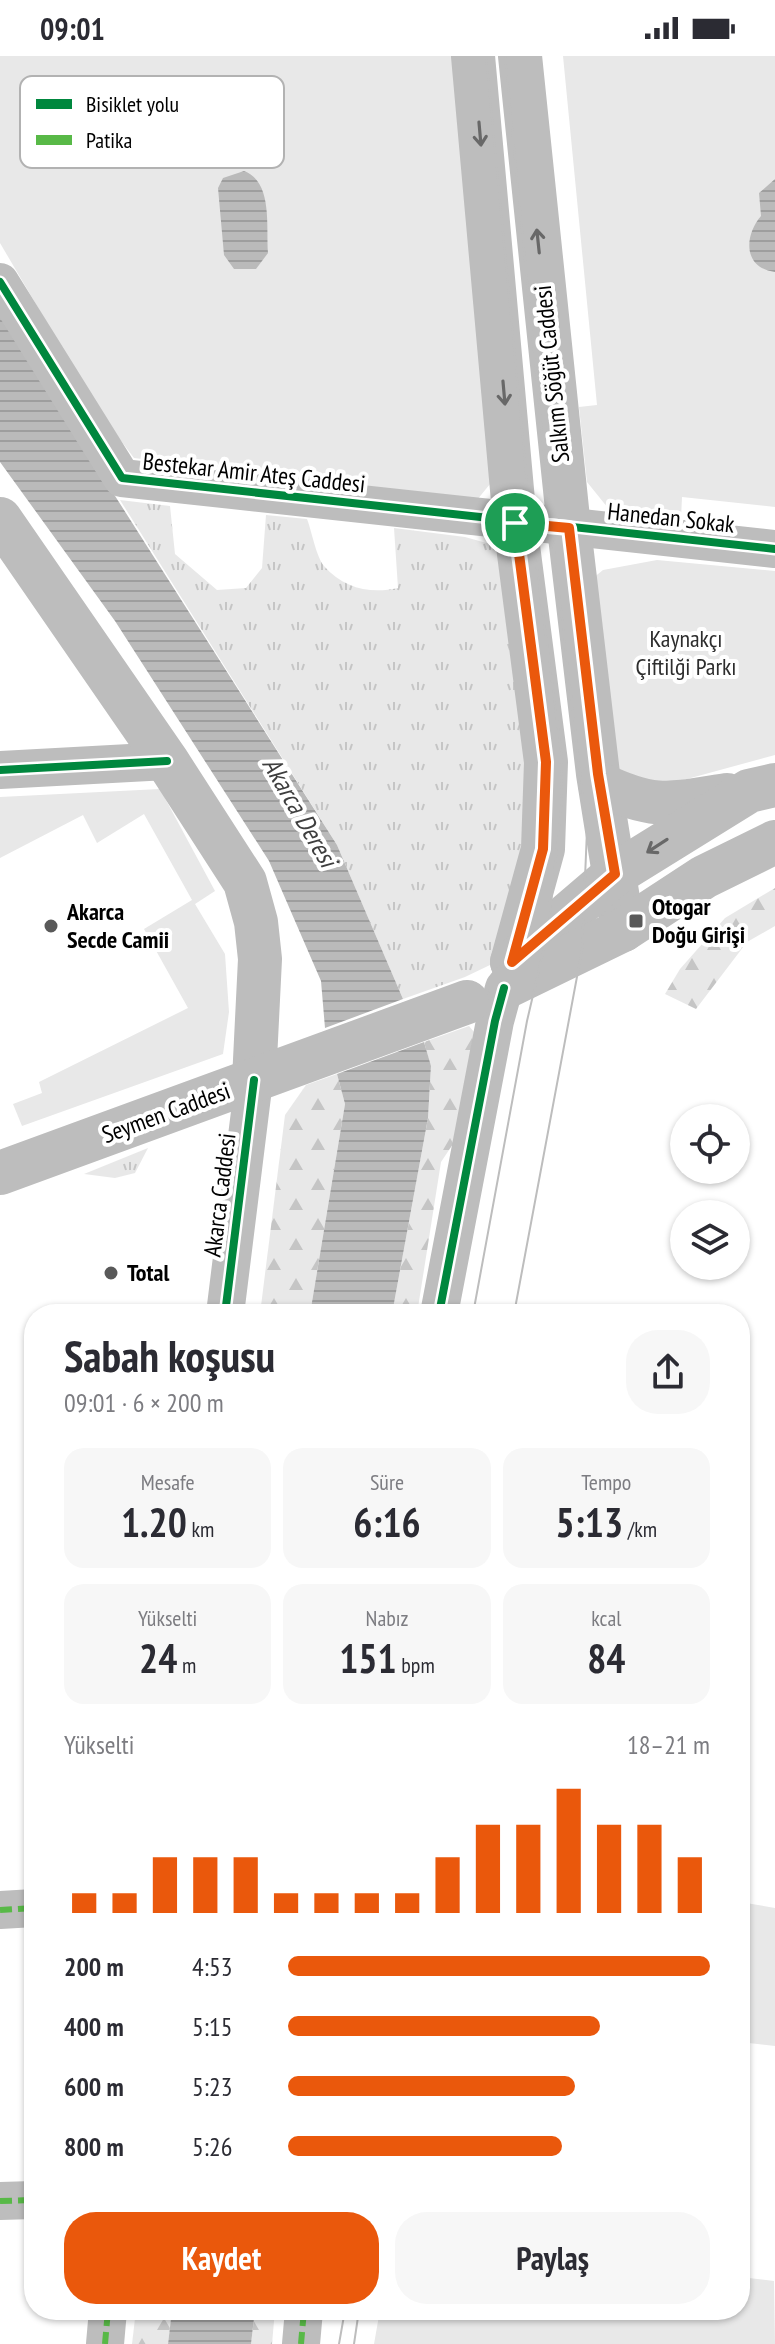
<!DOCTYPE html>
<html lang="tr">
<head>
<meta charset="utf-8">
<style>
	:root { --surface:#fff; --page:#f7f7f7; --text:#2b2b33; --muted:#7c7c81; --accent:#ea580c }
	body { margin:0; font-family:"PT Sans Narrow",sans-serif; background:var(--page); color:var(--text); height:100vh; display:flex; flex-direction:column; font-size:30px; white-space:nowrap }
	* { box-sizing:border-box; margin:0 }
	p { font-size:26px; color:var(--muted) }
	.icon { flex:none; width:44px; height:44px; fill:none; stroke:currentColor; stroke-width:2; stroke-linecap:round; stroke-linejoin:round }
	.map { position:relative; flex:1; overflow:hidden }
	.panel { position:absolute; left:24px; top:1248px; width:726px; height:1016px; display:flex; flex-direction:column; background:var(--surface); border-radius:32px; box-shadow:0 2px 6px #0004 }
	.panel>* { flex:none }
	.fabs { position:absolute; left:670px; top:1048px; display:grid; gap:16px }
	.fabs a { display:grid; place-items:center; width:80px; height:80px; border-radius:50%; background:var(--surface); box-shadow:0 2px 6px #0004; font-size:40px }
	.pin { position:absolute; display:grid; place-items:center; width:68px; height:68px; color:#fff; margin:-34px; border:4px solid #fff; border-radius:50%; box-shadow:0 2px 8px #0007 }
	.round { display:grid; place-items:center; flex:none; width:84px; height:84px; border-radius:32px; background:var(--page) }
	.overview { display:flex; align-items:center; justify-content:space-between; height:136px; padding:0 40px }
	h1 { font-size:44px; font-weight:600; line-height:60px }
	.metrics { display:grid; grid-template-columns:repeat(3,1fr); gap:12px; height:136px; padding:8px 40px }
	.metrics div { display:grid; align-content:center; border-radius:20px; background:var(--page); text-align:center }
	.metrics b { font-size:40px; font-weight:600 }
	.metrics small { font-size:22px; font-weight:400 }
	.metrics p { font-size:22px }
	.chart { height:224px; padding:16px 40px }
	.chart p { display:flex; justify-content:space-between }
	.chart svg { width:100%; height:144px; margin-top:8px; stroke:var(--accent); stroke-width:6 }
	.primary-button { display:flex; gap:16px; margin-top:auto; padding:16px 40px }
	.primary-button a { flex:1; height:92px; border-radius:32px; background:var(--accent); color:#fff; font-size:32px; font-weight:600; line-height:92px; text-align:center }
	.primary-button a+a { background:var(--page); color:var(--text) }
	ul { padding:0 40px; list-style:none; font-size:26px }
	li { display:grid; grid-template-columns:128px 96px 1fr; align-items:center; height:60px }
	li i { height:20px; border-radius:10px; background:var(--accent) }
	.status { display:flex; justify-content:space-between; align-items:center; height:56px; padding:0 40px; background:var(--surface); direction:ltr }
	.status svg { height:22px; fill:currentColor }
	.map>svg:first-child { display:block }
	.grass { fill:url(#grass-tufts) }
	.forest { fill:url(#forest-firs) }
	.green { fill:#e8e8e8 }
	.water { fill:url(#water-rules) }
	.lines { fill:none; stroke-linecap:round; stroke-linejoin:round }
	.street { stroke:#bdbdbd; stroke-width:38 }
	.primary { stroke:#bdbdbd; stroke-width:44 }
	.tram { stroke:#bdbdbd; stroke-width:2 }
	.quiet { stroke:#58b947; stroke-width:6; stroke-dasharray:12 6; stroke-linecap:butt }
	.cycleway-casing { stroke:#fff; stroke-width:13 }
	.cycleway { stroke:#00873e; stroke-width:8 }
	.oneway { stroke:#686868 }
	.route-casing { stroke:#fff; stroke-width:16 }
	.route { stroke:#ea580c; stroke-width:10 }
	.poi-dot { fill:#595959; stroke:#fff; stroke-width:3 }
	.labels { text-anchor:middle; stroke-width:8; stroke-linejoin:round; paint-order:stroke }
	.street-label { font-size:24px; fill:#000; stroke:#fff }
	.park-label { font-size:24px; fill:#2d2d2d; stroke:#fff }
	.poi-label { font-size:24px; font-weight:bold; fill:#000; stroke:#fff; text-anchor:start }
	.water-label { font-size:26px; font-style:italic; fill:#3e3e3e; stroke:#fff }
	.key { fill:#fff; stroke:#b2b2b2; stroke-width:2 }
	.key-label { font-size:22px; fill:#000 }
</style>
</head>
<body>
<div class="status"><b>09:01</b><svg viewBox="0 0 49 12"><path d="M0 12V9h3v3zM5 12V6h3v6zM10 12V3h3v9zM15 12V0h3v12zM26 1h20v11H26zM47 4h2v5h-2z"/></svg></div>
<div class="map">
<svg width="775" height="2288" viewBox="0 0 775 2288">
	<defs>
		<pattern id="grass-tufts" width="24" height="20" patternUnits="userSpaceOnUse" patternTransform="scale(2)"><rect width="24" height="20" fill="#e8e8e8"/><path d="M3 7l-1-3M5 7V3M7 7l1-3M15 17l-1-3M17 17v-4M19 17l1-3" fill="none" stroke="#c5c5c5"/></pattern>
		<pattern id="forest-firs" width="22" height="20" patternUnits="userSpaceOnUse" patternTransform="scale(2)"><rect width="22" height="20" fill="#e8e8e8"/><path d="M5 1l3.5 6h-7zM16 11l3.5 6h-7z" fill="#c5c5c5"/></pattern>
		<pattern id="water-rules" width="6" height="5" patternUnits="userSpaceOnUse" patternTransform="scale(2)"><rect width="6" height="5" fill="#bababa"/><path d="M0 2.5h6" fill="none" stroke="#9e9e9e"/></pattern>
	</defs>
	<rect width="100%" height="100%" fill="#fff"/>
	<g class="grass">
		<path d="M120,444L170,450L175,498L217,534L246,532L262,512L266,459L307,463C312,476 316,500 324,510C344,533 371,538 398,532L394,472L465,481L490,488L511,507L538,707L506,895L490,909L465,921L403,943L337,789Z"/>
		<polygon points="148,1092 135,1117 115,1122 84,1118"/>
	</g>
	<g class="forest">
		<polygon points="775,832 775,870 747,886 696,953 665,938 680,913 725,862"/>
		<polygon points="469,970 474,976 455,1085 441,1106 417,1258 392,1258 428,1062 431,1011 424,986"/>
		<polygon points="337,1018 345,1048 310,1258 260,1258 285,1059 306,1029"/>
		<polygon points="136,2254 172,2254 168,2288 132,2288"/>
		<polygon points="255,2254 275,2254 272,2288 251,2288"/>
	</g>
	<g class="green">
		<polygon points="0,0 458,0 499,417 477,444 134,402 100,357 0,187"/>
		<polygon points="563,0 775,0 775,451 682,441 681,463 612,457 587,426 579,351 597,349"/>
		<polygon points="657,504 775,515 775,699 676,726 640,728 611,714 587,527 603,514"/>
		<polygon points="160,733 215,835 195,848 225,898 229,956 223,998 22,1070 13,1048 42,1037 39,1026 188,952 144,873 192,844 144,758 97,787 83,759 0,802 0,741"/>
		<polygon points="740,1846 775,1852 775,1990 740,1986"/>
		<polygon points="740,2221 774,2225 775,2288 374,2288 380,2254 740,2254"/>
	</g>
	<g class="water">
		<path d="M244,115C273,126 266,170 268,197L256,213H234L224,199L218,132L223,122Z"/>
		<path d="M775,123V216C743,212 744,180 761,160L759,137Z"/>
		<polygon points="0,259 337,789 403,943 325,972 321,925 269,805 115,565 0,406"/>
		<polygon points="424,986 431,1010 428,1062 392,1258 310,1258 345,1048 337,1018"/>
		<polygon points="172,2254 255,2254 251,2288 168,2288"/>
	</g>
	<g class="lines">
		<g class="street">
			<polyline points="0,226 122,422 775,493"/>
			<polyline points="0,714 167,705"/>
			<polyline points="225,1258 254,1024"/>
			<polyline points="439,1258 495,965 504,932"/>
			<polyline points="0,1854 34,1852"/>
			<polyline points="0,2145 34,2144"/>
			<polyline points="105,2288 108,2254"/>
			<polyline points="301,2288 304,2254"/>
		</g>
		<g class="primary">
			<polyline points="473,0 515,467 546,706 543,793 512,906"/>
			<polyline points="520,0 569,472 598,718 623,874"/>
			<polyline points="0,463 167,705 245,826 256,866 260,903 254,1024"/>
			<path d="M600,728C654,754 670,748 727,739"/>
			<polyline points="512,906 615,818 749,735 775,729"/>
			<polyline points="510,929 623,874 704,821 775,786"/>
			<polyline points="0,1117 467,946"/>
		</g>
		<g class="tram">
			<polyline points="505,0 551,469 587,774 582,894 514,1258"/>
			<polyline points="473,1258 527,965 548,875 562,744 561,694 531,468 486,0"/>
			<polyline points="339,2288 345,2254"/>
			<polyline points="354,2288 359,2254"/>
		</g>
		<g class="quiet">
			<polyline points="0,1854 34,1852"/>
			<polyline points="0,2145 34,2144"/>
			<polyline points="105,2288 108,2254"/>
			<polyline points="301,2288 304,2254"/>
		</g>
		<g class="cycleway-casing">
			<g id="cycleway">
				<polyline points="0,226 122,422 775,493"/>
				<polyline points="0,714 167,705"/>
				<polyline points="225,1258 254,1024"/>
				<polyline points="439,1258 495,965 504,932"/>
			</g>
		</g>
		<use href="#cycleway" class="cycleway"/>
	</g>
	<defs><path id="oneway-shaft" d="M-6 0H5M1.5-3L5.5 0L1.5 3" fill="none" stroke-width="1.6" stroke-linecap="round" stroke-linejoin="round" transform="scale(2)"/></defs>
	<g class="oneway">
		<use href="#oneway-shaft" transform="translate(480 78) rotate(85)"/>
		<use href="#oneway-shaft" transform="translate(538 185) rotate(-96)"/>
		<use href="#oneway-shaft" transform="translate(504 337) rotate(85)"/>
		<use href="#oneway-shaft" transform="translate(657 790) rotate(147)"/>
	</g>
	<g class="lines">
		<g class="route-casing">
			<polygon id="route" points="515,467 569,472 598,718 615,818 512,906 543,793 546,706"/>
		</g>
		<use href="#route" class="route"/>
	</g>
	<g class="poi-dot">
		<rect x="628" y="857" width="16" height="16" rx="4"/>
		<circle cx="51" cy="870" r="8"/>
		<circle cx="111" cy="1217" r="8"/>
	</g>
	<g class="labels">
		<g class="street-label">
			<text transform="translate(552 318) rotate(-96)" y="8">Salkım Söğüt Caddesi</text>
			<text transform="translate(254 417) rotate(6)" y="8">Bestekar Amir Ateş Caddesi</text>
			<text transform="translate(671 462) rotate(6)" y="8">Hanedan Sokak</text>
			<text transform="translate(166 1057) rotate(-20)" y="8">Seymen Caddesi</text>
			<text transform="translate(220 1139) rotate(-83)" y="8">Akarca Caddesi</text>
		</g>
		<g class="park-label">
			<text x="686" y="591">Kaynakçı<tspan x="686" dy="28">Çiftilği Parkı</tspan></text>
		</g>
		<g class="poi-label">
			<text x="652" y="859">Otogar<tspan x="652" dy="28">Doğu Girişi</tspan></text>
			<text x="67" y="864">Akarca<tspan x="67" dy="28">Secde Camii</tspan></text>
			<text x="127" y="1225">Total</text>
		</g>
		<g class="water-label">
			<text transform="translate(300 756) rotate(60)" y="9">Akarca Deresi</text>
		</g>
	</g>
	<rect x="20" y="20" width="264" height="92" rx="12" class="key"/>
	<rect x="36" y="43" width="36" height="10" fill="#00873e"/>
	<rect x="36" y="79" width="36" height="10" fill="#58b947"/>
	<g class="key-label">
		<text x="86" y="56">Bisiklet yolu</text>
		<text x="86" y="92">Patika</text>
	</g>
</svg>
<div class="fabs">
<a><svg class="icon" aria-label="locate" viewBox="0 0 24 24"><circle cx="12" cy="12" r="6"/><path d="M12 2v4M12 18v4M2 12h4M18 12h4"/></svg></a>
<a><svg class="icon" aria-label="layers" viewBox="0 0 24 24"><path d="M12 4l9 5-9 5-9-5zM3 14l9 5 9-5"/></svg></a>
</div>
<div class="pin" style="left:515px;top:467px;background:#1e9e55"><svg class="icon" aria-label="arrive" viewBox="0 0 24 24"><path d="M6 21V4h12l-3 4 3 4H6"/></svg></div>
<section class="panel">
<div class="overview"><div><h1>Sabah koşusu</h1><p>09:01 · 6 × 200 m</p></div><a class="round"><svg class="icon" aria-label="share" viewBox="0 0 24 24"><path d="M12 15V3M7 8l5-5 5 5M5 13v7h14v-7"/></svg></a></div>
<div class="metrics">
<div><p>Mesafe</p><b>1.20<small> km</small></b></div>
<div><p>Süre</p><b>6:16</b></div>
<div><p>Tempo</p><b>5:13<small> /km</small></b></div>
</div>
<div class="metrics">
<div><p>Yükselti</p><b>24<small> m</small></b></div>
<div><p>Nabız</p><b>151<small> bpm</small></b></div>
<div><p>kcal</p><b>84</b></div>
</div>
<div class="chart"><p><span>Yükselti</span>18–21 m</p>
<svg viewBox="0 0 160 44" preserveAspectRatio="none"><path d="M5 44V38M15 44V38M25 44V27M35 44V27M45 44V27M55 44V38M65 44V38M75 44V38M85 44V38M95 44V27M105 44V17M115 44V17M125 44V6M135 44V17M145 44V17M155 44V27"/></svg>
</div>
<ul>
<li><b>200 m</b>4:53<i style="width:100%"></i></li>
<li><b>400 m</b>5:15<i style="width:74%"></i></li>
<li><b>600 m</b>5:23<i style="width:68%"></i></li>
<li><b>800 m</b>5:26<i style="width:65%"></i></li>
</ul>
<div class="primary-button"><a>Kaydet</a><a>Paylaş</a></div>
</section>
</div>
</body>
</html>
